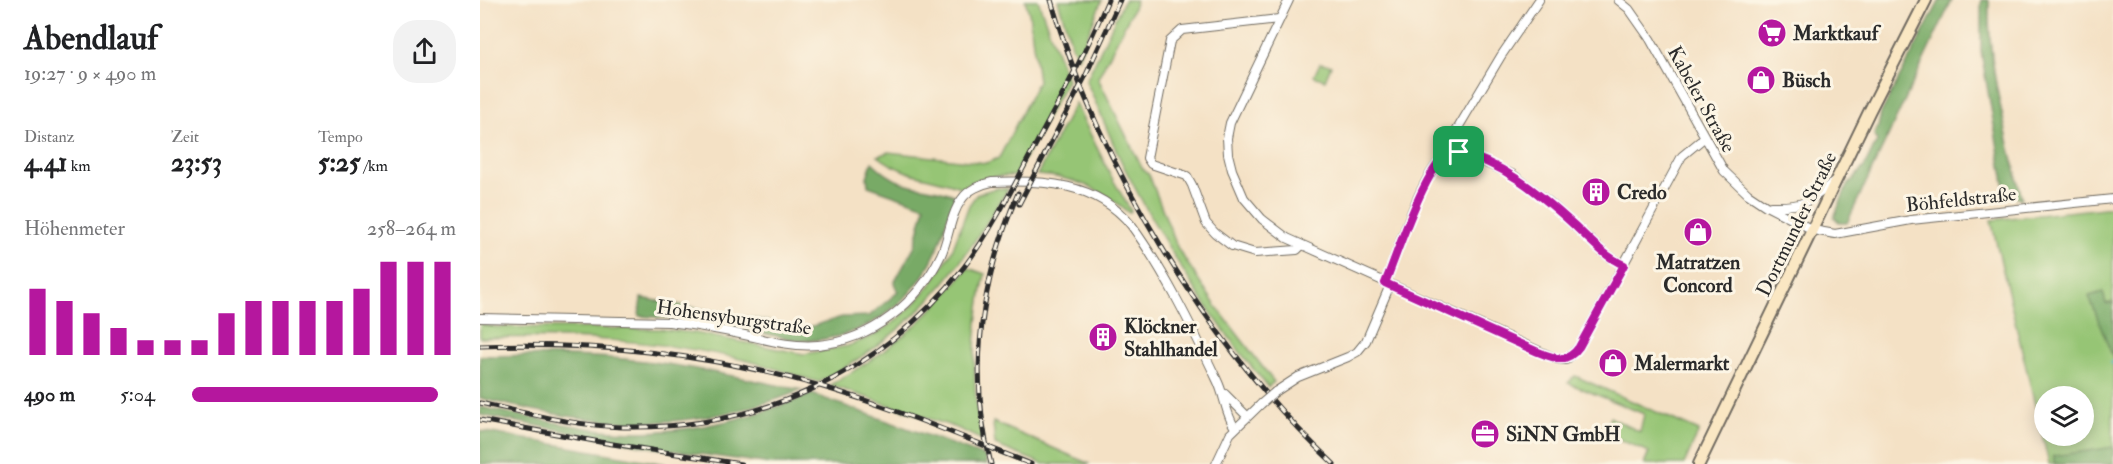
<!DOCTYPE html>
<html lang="de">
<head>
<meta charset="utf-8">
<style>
	:root { --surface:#fff; --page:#f2f2f2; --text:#202124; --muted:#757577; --accent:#b5179e }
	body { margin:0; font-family:"IM FELL Double Pica",serif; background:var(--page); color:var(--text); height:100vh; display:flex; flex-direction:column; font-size:22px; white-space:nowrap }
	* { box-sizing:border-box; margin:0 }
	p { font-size:20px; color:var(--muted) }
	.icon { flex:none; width:33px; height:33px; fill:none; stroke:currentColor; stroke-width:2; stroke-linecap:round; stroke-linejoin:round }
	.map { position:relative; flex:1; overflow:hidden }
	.drawer { display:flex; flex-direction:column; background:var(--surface); width:480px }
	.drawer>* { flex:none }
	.buttons { position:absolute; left:1554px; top:386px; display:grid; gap:12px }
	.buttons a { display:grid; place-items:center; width:60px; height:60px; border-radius:50%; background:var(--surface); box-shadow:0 3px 15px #0003; font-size:30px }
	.pin { position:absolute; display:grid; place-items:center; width:51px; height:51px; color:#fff; margin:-26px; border-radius:12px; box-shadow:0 3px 9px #0006 }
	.round { display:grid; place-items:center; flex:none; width:63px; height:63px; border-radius:24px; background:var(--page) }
	.summary { display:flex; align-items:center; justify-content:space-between; height:102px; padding:0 24px }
	h1 { font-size:33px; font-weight:800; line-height:45px }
	.stats { display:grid; grid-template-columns:repeat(3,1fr); gap:9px; height:102px; padding:6px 24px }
	.stats div { display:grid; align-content:center }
	.stats b { font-size:26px; font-weight:800 }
	.stats small { font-size:16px; font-weight:400 }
	.stats p { font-size:16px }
	.chart { height:168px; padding:12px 24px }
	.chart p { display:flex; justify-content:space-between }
	.chart svg { width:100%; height:108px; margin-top:6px; stroke:var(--accent); stroke-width:6 }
	ul { padding:0 24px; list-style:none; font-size:20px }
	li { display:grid; grid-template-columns:96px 72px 1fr; align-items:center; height:45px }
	li i { height:15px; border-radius:8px; background:var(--accent) }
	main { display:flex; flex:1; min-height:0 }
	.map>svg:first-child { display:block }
	.green { fill:#96c574; stroke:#607850; stroke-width:1.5; fill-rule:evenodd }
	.forest { fill:#78aa66; stroke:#526a48; stroke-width:1.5 }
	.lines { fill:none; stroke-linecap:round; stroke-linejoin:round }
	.stream { stroke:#45afc4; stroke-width:3 }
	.minor-casing { stroke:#716b61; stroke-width:10 }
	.secondary-casing { stroke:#716b61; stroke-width:14 }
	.minor { stroke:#fff; stroke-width:8 }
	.secondary { stroke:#fae7c3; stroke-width:10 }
	.rail-casing { stroke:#2b2b2b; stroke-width:5 }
	.rail { stroke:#fcf5e5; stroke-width:3; stroke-dasharray:9; stroke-linecap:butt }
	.minor-bridge-casing { stroke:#716b61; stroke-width:10; stroke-linecap:butt }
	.minor-bridge { stroke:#fff; stroke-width:8 }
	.route-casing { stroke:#fff; stroke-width:12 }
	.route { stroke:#b5179e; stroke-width:8 }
	.labels { text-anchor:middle; stroke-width:6; stroke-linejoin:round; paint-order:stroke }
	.poi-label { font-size:20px; font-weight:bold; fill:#2b2b2b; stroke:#fcf5e5; text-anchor:start }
	.street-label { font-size:20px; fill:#2b2b2b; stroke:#fcf5e5 }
</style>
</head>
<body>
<main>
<section class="drawer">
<div class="summary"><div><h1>Abendlauf</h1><p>19:27 · 9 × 490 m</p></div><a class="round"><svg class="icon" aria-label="share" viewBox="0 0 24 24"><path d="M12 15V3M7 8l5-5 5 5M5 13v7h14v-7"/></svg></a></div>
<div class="stats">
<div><p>Distanz</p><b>4.41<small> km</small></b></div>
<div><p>Zeit</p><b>23:53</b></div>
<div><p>Tempo</p><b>5:25<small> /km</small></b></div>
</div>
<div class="chart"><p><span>Höhenmeter</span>258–264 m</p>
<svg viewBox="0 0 160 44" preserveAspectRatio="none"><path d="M5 44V17M15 44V22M25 44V27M35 44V33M45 44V38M55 44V38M65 44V38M75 44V27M85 44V22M95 44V22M105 44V22M115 44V22M125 44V17M135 44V6M145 44V6M155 44V6"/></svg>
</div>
<ul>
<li><b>490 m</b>5:04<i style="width:93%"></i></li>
</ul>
</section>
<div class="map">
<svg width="1633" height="464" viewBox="0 0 1633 464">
	<rect width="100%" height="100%" fill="#fcf5e5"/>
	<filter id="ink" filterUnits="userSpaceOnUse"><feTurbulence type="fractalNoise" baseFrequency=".0167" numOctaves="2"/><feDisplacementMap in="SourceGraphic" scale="12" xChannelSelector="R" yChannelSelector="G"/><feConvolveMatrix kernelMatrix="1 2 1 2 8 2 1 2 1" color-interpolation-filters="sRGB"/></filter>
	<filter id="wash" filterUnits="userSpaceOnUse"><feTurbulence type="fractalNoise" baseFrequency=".008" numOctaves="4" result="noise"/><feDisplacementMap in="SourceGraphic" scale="24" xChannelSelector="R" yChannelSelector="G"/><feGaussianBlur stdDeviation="1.35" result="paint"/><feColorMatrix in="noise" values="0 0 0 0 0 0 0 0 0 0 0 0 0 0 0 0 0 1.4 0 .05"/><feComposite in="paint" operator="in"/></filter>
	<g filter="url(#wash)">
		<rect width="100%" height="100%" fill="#f4e1c5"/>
		<g class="green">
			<path d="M545,0H558L587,80L535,176C516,175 499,177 482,188C451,175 428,179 398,156L408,152L506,163L519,158L558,81L549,13Z"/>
			<polygon points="578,0 622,0 598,58 592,46"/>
			<path d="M644,0H656L652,11L618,78L662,168L669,175L698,249L736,306L794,382L788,387C732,320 683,244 643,165C630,138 619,109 606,81Z"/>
			<polygon points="840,63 851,65 845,80 834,76"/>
			<path d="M595,103L631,176L651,211L649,213C622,189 593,176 557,175Z"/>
			<path d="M516,188L528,189C508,220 488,254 464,283C429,325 387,357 339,382C314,375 290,366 264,360C179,339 87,336 0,338V324L17,327L180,329L215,333L324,354L368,346L393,336L416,321L436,302L452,283L471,253L489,205L497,194Z"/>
			<path d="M1633,207V464H1569L1511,220ZM1564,396H1604V435H1564Z"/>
			<path d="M488,268L505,274C493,330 490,385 502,440L477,428L350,385C409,352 446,321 488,268Z"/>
			<polygon points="1095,376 1219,431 1204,464 1164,464 1169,452 1124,433 1130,417 1160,432 1164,414 1088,383"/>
			<polygon points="513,422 610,464 563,464 515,445"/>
		</g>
		<g class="forest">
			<polygon points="1460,0 1472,0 1367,223 1360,223 1354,217 1367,186 1384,167 1397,141 1394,135 1398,127 1401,113"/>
			<path d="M1501,0H1509C1507,67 1527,133 1542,199L1526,194L1501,52Z"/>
			<path d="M392,162C402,171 411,179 424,183C442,189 459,187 476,196C466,213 465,234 456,252C431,307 381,340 321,341L216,320L159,316L161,298L326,328L362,317L389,316L418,292L414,283L435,245L445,206L388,186L387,177Z"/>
			<polygon points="1623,292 1626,304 1633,302 1633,358 1609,296"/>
			<path d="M0,356C55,355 110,355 164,361C217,367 270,380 322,390C206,436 118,427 0,398Z"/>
			<path d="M332,394L505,456L507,464H292L175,448L0,415V407C40,415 81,425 122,430C194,438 265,421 332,394Z"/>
			<polygon points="0,431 186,464 0,464"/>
			<polygon points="1633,447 1633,464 1575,464 1573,456"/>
		</g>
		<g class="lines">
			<polyline class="stream" points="1631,363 1633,362"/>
		</g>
	</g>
	<g filter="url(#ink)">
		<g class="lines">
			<g class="minor-casing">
				<g id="minor">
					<polyline points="809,0 750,123 747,138 748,154 752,170 764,198 782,219 807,238 1077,359 1086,360 1099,347 1202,156 1224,138"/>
					<polyline points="1138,0 1149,9 1170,39 1244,171 1268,194 1286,206 1333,230 1355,234 1431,220 1633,199"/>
					<polyline points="799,19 702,30 690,41 667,158 671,164 707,176 712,185 726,223 735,233 752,246 775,253 817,250 821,246"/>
					<polyline points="969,152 979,152 1032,174 1069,202 1125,254 1144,265"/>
					<path d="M1291,206C1324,207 1330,202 1354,181"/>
					<path d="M905,283C920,248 939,174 969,152V143L1021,56L1059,0"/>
					<path d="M0,318L189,322C218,325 246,331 274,337C295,342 316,347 338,345C392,340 438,303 461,255C469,238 470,215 482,199C488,190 501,184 512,182C563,180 616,182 651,225C684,270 713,329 737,380C745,396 745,413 755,428"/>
					<polyline points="795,392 818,377 868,357 877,352 886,341 910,285"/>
					<polyline points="745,394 767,416"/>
					<polyline points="736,464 750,434 781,404"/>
				</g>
			</g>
			<g class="secondary-casing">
				<polyline id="secondary" points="1219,464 1390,110 1446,0"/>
			</g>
			<use href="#minor" class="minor"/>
			<use href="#secondary" class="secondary"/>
			<g class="rail-casing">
				<g id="rail">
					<path d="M571,0C617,162 730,349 854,464"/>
					<polyline points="539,204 605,77 640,0"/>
					<path d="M0,346C105,342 209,352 311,378C393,399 472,433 551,464"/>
					<path d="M0,403C47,413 95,426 143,427C279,430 400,375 484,267C512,230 533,187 555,146C581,98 607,50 628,0"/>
					<polyline points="0,420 120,442 261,464"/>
					<path d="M511,464C487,371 501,280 538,193"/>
				</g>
			</g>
			<use href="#rail" class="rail"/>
			<g class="minor-bridge-casing">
				<polyline id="minor-bridge" points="781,404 795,392"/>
			</g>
			<use href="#minor-bridge" class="minor-bridge"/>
		</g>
	</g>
	<g class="lines" filter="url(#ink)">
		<g class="route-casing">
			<path id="route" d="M974,151C1022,162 1058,192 1094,225C1110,240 1124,256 1144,265L1099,347C1087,364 1075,359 1058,352L905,283C916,258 949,153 974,151Z"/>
		</g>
		<use href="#route" class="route"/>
	</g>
	<defs>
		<g id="supermarket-disc" transform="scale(1.5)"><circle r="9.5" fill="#b5179e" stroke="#fcf5e5"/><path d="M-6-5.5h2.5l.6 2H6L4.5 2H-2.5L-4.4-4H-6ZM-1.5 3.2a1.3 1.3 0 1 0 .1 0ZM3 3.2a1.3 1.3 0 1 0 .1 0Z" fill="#fff"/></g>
		<g id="shop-disc" transform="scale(1.5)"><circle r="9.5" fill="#b5179e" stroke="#fcf5e5"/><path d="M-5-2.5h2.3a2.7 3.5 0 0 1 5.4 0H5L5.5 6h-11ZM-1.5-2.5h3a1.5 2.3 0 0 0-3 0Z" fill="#fff"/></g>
		<g id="building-disc" transform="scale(1.5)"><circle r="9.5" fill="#b5179e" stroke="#fcf5e5"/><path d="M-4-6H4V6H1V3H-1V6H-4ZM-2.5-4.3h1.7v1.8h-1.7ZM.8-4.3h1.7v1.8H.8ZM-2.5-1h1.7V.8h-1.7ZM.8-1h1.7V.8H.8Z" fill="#fff"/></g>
		<g id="office-disc" transform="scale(1.5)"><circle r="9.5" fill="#b5179e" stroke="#fcf5e5"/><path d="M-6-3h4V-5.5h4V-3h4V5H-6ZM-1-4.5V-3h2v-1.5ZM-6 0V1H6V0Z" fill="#fff"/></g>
	</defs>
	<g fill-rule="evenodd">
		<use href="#supermarket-disc" x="1292" y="33"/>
		<use href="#shop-disc" x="1281" y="80"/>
		<use href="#building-disc" x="1116" y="192"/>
		<use href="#shop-disc" x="1218" y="232"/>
		<use href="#building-disc" x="623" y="337"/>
		<use href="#shop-disc" x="1133" y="363"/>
		<use href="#office-disc" x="1005" y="434"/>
	</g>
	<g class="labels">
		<g class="poi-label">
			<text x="1313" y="40">Marktkauf</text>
			<text x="1302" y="87">Büsch</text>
			<text x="1137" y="199">Credo</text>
			<text x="1218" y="269" text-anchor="middle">Matratzen<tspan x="1218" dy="23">Concord</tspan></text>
			<text x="644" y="333">Klöckner<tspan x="644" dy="23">Stahlhandel</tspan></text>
			<text x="1154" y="370">Malermarkt</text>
			<text x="1026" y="441">SiNN GmbH</text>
		</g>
		<g class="street-label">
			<text transform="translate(1222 99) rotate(61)" y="7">Kabeler Straße</text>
			<text transform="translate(1481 199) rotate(-6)" y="7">Böhfeldstraße</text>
			<text transform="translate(1316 224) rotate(-64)" y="7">Dortmunder Straße</text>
			<text transform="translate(254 317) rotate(8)" y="7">Hohensyburgstraße</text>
		</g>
	</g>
</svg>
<div class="buttons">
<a><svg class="icon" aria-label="layers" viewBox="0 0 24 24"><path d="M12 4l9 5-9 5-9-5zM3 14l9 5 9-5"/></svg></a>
</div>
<div class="pin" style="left:979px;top:152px;background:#1e9e55"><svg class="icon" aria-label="arrive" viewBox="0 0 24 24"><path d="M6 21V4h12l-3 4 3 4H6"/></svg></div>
</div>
</main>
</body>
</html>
